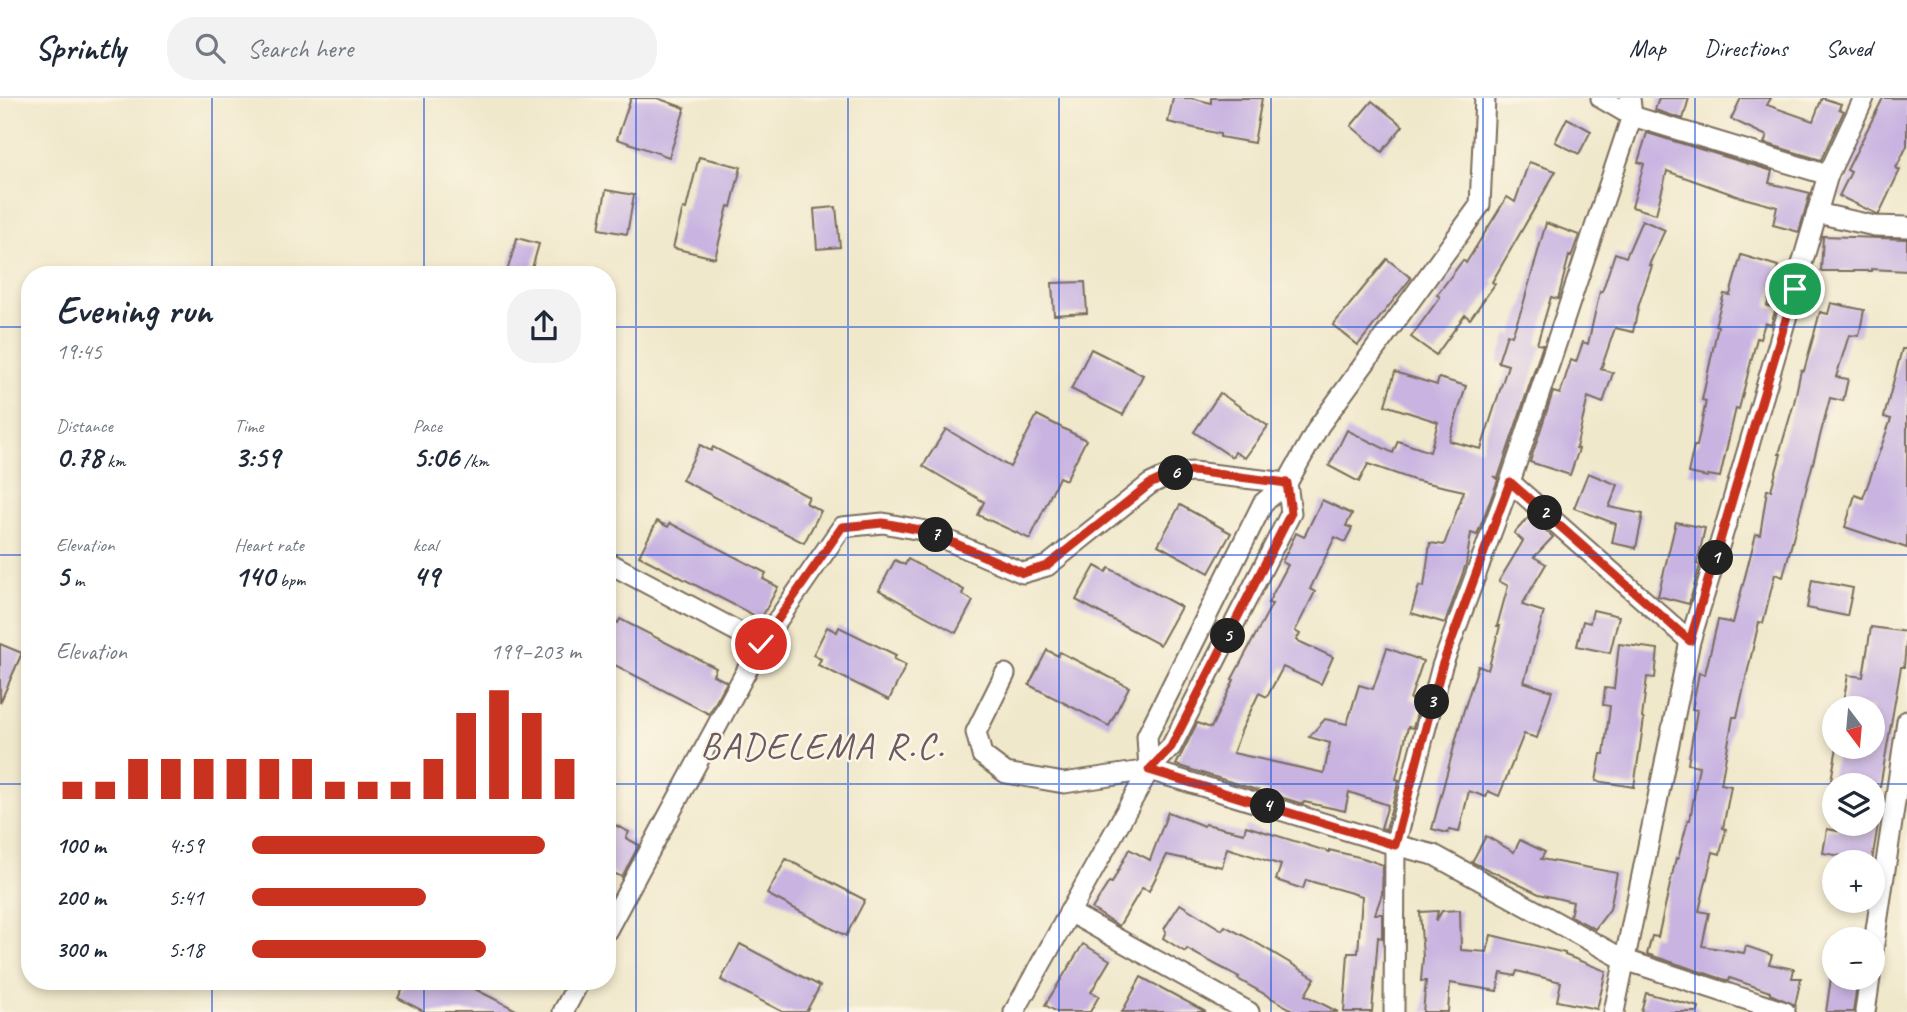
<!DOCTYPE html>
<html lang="en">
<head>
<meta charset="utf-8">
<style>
	:root { --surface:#fff; --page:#f2f2f3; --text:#1f2937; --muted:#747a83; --line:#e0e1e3; --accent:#c8321e }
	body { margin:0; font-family:Caveat,sans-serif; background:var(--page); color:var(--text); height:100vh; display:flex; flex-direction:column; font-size:26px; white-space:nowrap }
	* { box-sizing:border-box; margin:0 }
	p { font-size:23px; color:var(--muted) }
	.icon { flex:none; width:38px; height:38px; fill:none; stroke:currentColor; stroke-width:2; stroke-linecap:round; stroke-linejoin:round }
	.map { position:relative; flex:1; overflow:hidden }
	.details { position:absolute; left:21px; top:168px; width:595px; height:724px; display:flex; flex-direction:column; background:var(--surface); border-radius:28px; box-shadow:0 4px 10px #0003 }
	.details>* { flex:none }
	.needle { width:46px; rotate:164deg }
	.fabs { position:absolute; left:1822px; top:598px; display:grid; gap:14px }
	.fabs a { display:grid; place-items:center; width:63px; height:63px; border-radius:50%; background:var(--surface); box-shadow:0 4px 10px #0003; font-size:35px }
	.pin { position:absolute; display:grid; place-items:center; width:60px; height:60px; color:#fff; margin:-30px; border:4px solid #fff; border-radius:50%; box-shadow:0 2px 7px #0007 }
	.km { position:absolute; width:35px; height:35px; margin:-18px; border-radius:50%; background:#222; color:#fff; font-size:19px; line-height:35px; text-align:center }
	.round { display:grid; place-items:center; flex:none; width:74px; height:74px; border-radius:28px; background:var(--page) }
	.headline { display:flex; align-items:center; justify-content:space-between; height:119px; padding:0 35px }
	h1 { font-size:38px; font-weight:600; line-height:52px }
	.stats { display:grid; grid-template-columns:repeat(3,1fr); gap:10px; height:119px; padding:7px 35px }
	.stats div { display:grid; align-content:center }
	.stats b { font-size:30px; font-weight:600 }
	.stats small { font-size:19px; font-weight:400 }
	.stats p { font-size:19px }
	.chart { height:196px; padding:14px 35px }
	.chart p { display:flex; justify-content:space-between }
	.chart svg { width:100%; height:126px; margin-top:7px; stroke:var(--accent); stroke-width:6 }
	ul { padding:0 35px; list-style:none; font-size:23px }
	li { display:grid; grid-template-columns:112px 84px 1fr; align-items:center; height:52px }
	li i { height:18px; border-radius:9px; background:var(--accent) }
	header { display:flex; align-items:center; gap:42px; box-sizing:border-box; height:98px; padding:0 35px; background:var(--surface); border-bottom:2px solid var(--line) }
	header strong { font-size:33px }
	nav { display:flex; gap:38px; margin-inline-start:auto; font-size:24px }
	.search { width:490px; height:63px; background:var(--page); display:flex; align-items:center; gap:18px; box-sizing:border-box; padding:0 24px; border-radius:28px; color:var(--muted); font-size:26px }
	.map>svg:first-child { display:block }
	.building { fill:#c8b3e1 }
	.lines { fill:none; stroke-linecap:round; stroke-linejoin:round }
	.minor-casing { stroke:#7a6c5b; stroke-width:23 }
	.minor { stroke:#fff; stroke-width:19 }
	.route-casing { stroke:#fff; stroke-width:14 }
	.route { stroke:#c8321e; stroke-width:9 }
	.grid { fill:none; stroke:#1d4ed8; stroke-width:2; stroke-opacity:0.55 }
	.labels { text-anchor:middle; stroke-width:5; stroke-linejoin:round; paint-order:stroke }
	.neighbourhood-label { font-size:37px; letter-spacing:2px; fill:#6c5a62; stroke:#fcf5e5 }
</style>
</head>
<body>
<header>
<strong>Sprintly</strong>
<div class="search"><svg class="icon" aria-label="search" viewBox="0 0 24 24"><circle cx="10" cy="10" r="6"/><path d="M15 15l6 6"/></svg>Search here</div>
<nav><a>Map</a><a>Directions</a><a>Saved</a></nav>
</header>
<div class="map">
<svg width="1907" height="914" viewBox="0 0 1907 914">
	<rect width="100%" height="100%" fill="#fcf5e5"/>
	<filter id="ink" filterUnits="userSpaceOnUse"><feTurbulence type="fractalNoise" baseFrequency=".0143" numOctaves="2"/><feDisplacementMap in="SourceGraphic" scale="14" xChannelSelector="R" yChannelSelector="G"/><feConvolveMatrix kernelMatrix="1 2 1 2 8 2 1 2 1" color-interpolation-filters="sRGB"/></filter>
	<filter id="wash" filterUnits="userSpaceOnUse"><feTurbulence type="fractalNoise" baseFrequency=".00686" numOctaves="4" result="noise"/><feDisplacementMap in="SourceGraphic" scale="28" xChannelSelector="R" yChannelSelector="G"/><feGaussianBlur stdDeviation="1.57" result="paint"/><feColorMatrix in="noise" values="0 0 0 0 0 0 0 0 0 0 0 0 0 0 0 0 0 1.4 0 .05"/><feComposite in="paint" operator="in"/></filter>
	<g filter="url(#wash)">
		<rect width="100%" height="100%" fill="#f0e8cb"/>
		<g id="blocks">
			<g class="building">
				<polygon points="631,0 657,0 685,10 669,59 617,41"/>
				<polygon points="1173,0 1191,0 1211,5 1211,0 1262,0 1254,45 1220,39 1220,36 1168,24"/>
				<polygon points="1659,0 1689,0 1683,21 1655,12"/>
				<polygon points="1741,0 1771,0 1767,7 1813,23 1822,0 1841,6 1839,11 1844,13 1821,62 1764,45 1767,38 1731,21"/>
				<polygon points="1883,0 1907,0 1907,48 1896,70 1900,72 1879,116 1877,116 1839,98 1851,74 1847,72"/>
				<polygon points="1372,3 1403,28 1382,54 1351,28"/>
				<polygon points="1567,20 1591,33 1579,56 1555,44"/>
				<polygon points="1647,35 1772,73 1769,85 1810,95 1799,134 1773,127 1777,109 1740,99 1667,73 1656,116 1632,109 1644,66 1638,64"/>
				<polygon points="699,59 741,69 731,109 728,108 715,160 673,150 683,110 686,111"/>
				<polygon points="1529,64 1556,73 1492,184 1495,186 1470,221 1465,217 1436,257 1411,239 1440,199 1437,197 1463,162 1466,165 1507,99 1515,104"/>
				<polygon points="606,92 634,97 627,136 599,131"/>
				<polygon points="836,109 840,149 817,151 814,111"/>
				<polygon points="1642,122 1665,132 1649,167 1652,168 1639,206 1633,234 1615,230 1601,271 1613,275 1603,305 1588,299 1576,350 1579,351 1570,377 1530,364 1553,294 1560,296 1571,262 1576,264 1583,244 1588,246 1600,193 1602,194 1615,155 1626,159"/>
				<polygon points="1546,125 1579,137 1571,159 1569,158 1558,201 1551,199 1537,246 1543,247 1498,380 1493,378 1498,382 1477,437 1471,435 1466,466 1445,525 1411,515 1419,488 1424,489 1430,445 1444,447 1464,393 1414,382 1368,366 1359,384 1329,368 1347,332 1393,355 1398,343 1430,354 1438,324 1385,307 1395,274 1437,287 1439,280 1466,288 1449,343 1481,351 1508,267 1498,264 1507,236 1512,238 1523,207"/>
				<polygon points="1823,138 1907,141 1907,173 1871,171 1871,173 1821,173"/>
				<polygon points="517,140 539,146 530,177 506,177"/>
				<polygon points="1741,157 1778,168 1767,208 1776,210 1771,227 1765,225 1760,241 1757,240 1739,311 1736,310 1720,379 1708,377 1708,379 1688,375 1694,348 1697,348 1706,303 1702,302 1718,228 1715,227 1724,196 1730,197"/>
				<polygon points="1387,161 1411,180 1358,247 1333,227"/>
				<polygon points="1085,184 1087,215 1054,217 1052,185"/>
				<polygon points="1831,205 1864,212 1859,238 1849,237 1836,279 1848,281 1843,303 1830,300 1783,479 1775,476 1763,525 1759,524 1737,619 1733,619 1721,686 1731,688 1723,730 1726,731 1720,756 1713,754 1699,813 1709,815 1702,848 1744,855 1746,848 1772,857 1769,866 1794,871 1792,880 1801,880 1795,907 1770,896 1770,894 1730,880 1729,883 1647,856 1652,838 1658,839 1676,760 1678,761 1688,722 1690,722 1699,668 1688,666 1697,612 1692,611 1699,575 1705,576 1718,522 1733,525 1756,436 1760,437 1767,392 1771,392 1781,356 1779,356 1794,305 1801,272 1804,273 1820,214 1828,216"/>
				<polygon points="1091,251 1143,277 1123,317 1071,291"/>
				<polygon points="1902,251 1907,251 1907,450 1845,429 1855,397 1863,400 1891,321 1884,319"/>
				<polygon points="1220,295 1268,328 1245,360 1235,354 1232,359 1194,334"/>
				<polygon points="1037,317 1086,342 1066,382 1059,379 1030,441 978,417 984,404 923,368 946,331 1010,369"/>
				<polygon points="700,347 711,353 713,349 809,399 806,405 821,413 804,445 682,382"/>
				<polygon points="1588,375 1618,387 1609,409 1643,416 1636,450 1612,445 1616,426 1574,410"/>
				<polygon points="1322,402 1352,416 1346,428 1352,430 1345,444 1335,439 1310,491 1315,494 1295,533 1300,536 1296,542 1333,559 1321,586 1283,569 1267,599 1259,595 1242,631 1233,655 1324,675 1330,645 1309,639 1325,621 1347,626 1359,587 1373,591 1387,550 1423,563 1410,601 1420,604 1413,630 1408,629 1396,681 1399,682 1386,732 1381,730 1388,707 1349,694 1345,713 1304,704 1303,706 1176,667 1197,625 1211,630 1234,582 1232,581 1272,506 1268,505 1288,467 1282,464 1296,435 1304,439"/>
				<polygon points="1180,407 1231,435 1209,475 1158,447"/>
				<polygon points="1530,418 1553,439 1534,459 1546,466 1522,507 1544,514 1524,584 1552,593 1537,640 1524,636 1499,698 1488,693 1486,699 1469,693 1459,734 1449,732 1448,735 1432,731 1463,615 1478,568 1488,572 1500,528 1497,528 1508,488 1499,483 1523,443 1514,435"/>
				<polygon points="657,423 668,429 670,425 766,475 763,481 778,489 761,521 639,458"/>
				<polygon points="1676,424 1705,430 1697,466 1700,467 1689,506 1658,498"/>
				<polygon points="908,461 964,492 962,496 973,503 956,535 879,492 895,462 905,467"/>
				<polygon points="1095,468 1106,474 1109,470 1181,509 1160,547 1076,502"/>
				<polygon points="1812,482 1853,490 1847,518 1807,510"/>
				<polygon points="1593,512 1619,518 1610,555 1577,548 1583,523 1590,525"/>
				<polygon points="607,519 618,525 620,521 716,570 713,577 727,584 709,616 607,563"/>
				<polygon points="827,529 837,534 839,529 896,557 894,561 906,567 889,602 818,567 821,561 813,557"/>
				<polygon points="1871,529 1907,534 1904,569 1901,569 1880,689 1830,688 1837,649 1872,649 1872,610 1843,605 1848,577 1863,579"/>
				<polygon points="0,546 22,555 0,605"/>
				<polygon points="1619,546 1658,551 1655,580 1647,579 1642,620 1644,621 1634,689 1596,683 1601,656 1604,656 1610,608 1603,607 1605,590 1614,591"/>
				<polygon points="1047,552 1058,558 1060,554 1129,589 1109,628 1029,587"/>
				<polygon points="1168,714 1204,728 1205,726 1244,735 1246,728 1329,754 1329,752 1363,760 1383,767 1382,796 1375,816 1382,816 1382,840 1378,839 1372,914 1344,914 1348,855 1358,855 1362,798 1306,782 1303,791 1276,782 1281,767 1227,750 1222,769 1167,757 1149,793 1142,790 1119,828 1092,811 1109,784 1112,785 1129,751 1150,762"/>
				<polygon points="607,723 629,734 626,740 639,747 622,779 607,772"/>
				<polygon points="1839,726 1878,726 1872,763 1823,755 1827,731 1838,733"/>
				<polygon points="1486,738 1514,754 1520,742 1545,754 1541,761 1617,775 1610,811 1595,831 1570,818 1573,804 1539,796 1472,764"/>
				<polygon points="786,761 865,802 846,838 767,796"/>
				<polygon points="1180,806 1222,832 1225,828 1250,841 1315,880 1305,897 1338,914 1296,914 1238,881 1239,879 1187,851 1185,854 1163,840 1166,833 1164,831"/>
				<polygon points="1460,812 1461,852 1487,854 1491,837 1565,855 1565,857 1606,873 1597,911 1557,903 1561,884 1517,873 1515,878 1501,875 1497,893 1450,885 1448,914 1423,914 1426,883 1421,883 1423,860 1420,814 1438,813 1436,823 1442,813"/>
				<polygon points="740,846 820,888 806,914 783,914 721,882"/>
				<polygon points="1083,846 1110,862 1091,894 1099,898 1090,914 1057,914 1045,907"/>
				<polygon points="1141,879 1206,914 1122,914"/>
				<polygon points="1831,880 1858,880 1853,914 1826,914"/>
				<polygon points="406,884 461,884 520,914 425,914 398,900"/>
				<polygon points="1646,895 1699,909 1698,914 1641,914"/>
			</g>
		</g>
	</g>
	<g filter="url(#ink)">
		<use href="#blocks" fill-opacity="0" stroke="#7a6c5b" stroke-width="2"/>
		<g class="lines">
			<g class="minor-casing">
				<g id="minor">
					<polyline points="1601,0 1632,18 1828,77"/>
					<polyline points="1817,115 1875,128 1907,129"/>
					<polyline points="1510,384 1690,543"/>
					<polyline points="607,464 761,546"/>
					<polyline points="1005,576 976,634 982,657 1006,675 1064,685 1149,672 1395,747 1434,757 1625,862 1785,914"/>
					<polyline points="1149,672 1147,638 1263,405 1287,385 1319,328 1480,107 1485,0"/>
					<polyline points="1069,814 1249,914"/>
					<polyline points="607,832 761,546 842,429 883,425 926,433 1023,475 1047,468 1150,386 1171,376 1193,374 1287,385"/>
					<polyline points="1872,859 1907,623"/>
					<polyline points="563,914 579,884"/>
					<polyline points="1014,914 1149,672 1171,649 1291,415 1287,385"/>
					<polyline points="1394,914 1395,747 1442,568 1510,384 1632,18 1630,0"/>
					<polyline points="1614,914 1690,543 1728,419 1828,77 1864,0"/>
					<polyline points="1865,914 1870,880"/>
				</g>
			</g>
			<use href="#minor" class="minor"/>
		</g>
	</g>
	<g class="lines" filter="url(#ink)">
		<g class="route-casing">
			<polyline id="route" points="761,546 842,429 883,425 926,433 1023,475 1047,468 1150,386 1171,376 1193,373 1287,385 1291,415 1171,649 1149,672 1395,747 1442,568 1510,384 1690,543 1795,191"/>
		</g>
		<use href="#route" class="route"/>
	</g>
	<path class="grid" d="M212,0V177M424,0V177M636,0V914M848,0V914M1059,0V914M1271,0V914M1483,0V914M1695,0V914M0,229H30M607,229H1907M0,457H30M607,457H1907M0,686H30M607,686H1907M212,884V914M424,884V914"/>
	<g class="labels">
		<g class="neighbourhood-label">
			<text x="823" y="660">BADELEMA R.C.</text>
		</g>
	</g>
</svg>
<div class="fabs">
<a><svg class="needle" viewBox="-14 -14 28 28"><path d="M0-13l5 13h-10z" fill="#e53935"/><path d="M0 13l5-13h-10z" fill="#747a83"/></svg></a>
<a><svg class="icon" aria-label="layers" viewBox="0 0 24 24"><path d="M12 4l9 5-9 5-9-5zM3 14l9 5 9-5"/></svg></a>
<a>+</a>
<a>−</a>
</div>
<div class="pin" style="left:1795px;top:191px;background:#1e9e55"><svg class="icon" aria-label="arrive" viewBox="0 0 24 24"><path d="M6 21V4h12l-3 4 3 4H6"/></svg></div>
<div class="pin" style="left:761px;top:546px;background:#d93025"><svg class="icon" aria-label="check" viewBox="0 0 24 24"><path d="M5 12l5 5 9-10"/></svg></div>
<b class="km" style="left:1716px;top:460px">1</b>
<b class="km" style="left:1545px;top:415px">2</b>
<b class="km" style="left:1432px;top:604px">3</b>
<b class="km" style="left:1268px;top:708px">4</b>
<b class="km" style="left:1228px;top:538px">5</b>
<b class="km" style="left:1176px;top:375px">6</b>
<b class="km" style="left:936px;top:437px">7</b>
<section class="details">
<div class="headline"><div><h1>Evening run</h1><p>19:45</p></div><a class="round"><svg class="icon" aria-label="share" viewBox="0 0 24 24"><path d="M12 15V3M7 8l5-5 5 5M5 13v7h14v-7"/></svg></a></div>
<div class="stats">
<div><p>Distance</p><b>0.78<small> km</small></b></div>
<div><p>Time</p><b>3:59</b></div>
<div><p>Pace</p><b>5:06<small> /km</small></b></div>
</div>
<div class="stats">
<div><p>Elevation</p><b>5<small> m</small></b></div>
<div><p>Heart rate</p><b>140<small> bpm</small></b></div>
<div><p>kcal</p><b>49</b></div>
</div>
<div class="chart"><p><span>Elevation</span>199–203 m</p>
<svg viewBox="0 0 160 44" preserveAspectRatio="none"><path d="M5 44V38M15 44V38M25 44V30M35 44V30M45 44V30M55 44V30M65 44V30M75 44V30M85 44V38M95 44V38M105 44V38M115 44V30M125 44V14M135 44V6M145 44V14M155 44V30"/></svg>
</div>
<ul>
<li><b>100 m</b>4:59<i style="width:89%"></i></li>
<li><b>200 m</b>5:41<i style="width:53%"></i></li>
<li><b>300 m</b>5:18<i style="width:71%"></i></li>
</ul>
</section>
</div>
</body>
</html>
